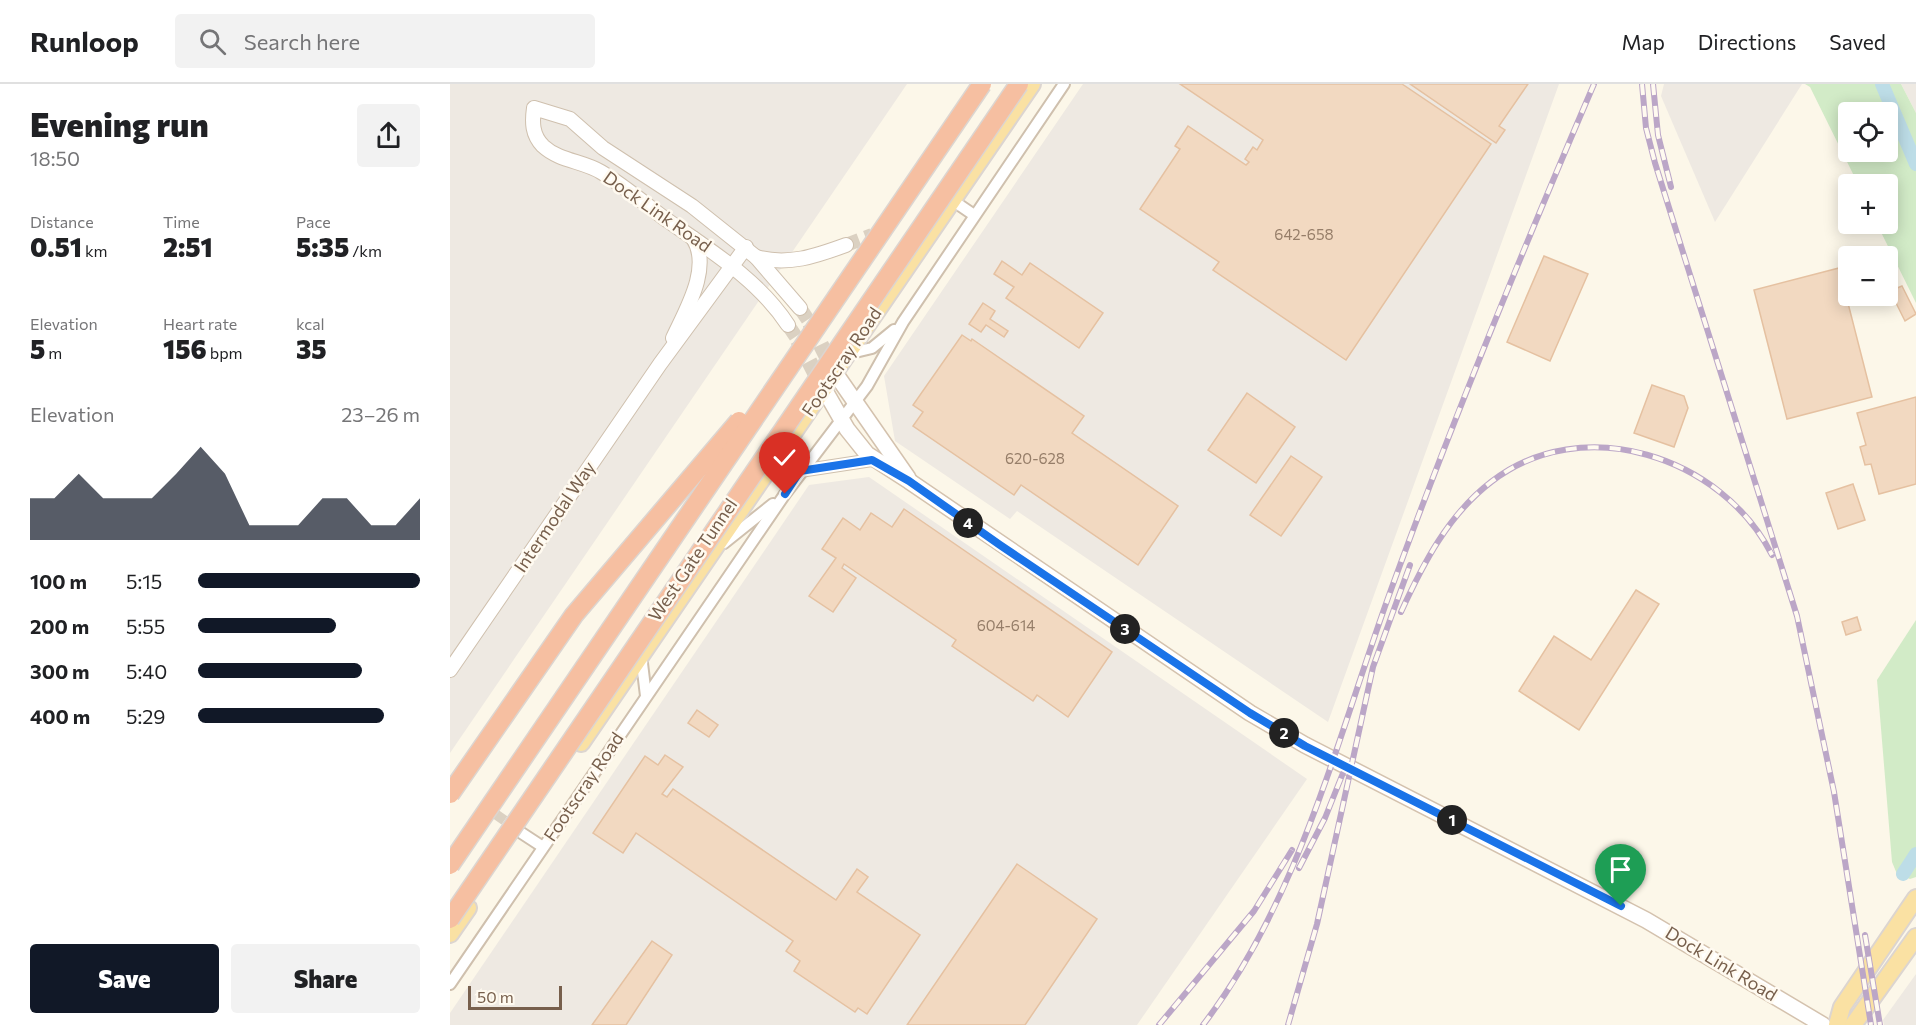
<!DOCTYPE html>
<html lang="en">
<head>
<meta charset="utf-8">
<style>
	:root { --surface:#fff; --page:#f2f2f2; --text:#202124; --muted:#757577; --line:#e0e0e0; --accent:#111827 }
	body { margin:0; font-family:Commissioner,sans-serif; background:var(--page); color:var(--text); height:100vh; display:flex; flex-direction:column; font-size:22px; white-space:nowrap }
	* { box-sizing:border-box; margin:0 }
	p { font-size:20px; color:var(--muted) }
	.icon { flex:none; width:33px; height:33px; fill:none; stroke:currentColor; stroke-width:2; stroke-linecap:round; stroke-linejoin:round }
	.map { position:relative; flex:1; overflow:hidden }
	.drawer { display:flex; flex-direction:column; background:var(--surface); width:450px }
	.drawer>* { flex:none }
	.fabs { position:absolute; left:1388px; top:18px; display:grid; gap:12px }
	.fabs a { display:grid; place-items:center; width:60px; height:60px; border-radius:6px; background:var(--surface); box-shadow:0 3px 15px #0003; font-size:30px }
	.scale { position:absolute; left:18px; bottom:15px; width:94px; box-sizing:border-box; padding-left:6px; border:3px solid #775f4c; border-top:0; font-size:16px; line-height:21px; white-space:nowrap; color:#775f4c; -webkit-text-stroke:4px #fffaf0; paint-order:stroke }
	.pin { position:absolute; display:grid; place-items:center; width:51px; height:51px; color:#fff; margin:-62px -26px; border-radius:50% 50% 50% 0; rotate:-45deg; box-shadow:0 0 6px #0007 }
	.pin .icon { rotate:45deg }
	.km { position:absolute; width:30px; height:30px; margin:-15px; border-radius:50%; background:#222; color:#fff; font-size:16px; line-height:30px; text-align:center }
	.round { display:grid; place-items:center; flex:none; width:63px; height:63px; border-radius:6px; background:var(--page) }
	.headline { display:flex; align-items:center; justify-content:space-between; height:102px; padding:0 30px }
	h1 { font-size:33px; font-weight:800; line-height:45px }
	.figures { display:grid; grid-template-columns:repeat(3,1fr); gap:9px; height:102px; padding:6px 30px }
	.figures div { display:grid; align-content:center }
	.figures b { font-size:26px; font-weight:800 }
	.figures small { font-size:16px; font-weight:400 }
	.figures p { font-size:16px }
	.chart { height:168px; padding:12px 30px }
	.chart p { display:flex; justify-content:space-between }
	.chart svg { width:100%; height:108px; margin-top:6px; fill:var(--accent); opacity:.7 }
	.action { display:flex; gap:12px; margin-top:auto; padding:12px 30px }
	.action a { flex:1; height:69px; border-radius:6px; background:var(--accent); color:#fff; font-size:24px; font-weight:800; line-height:69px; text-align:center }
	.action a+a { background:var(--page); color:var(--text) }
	ul { padding:0 30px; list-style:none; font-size:20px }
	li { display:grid; grid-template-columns:96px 72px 1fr; align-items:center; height:45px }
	li i { height:15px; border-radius:8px; background:var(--accent) }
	header { display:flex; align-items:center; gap:36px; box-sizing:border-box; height:84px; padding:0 30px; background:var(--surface); border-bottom:2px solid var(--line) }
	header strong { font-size:28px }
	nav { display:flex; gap:33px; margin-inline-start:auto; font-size:21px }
	.search { width:420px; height:54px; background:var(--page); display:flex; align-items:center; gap:15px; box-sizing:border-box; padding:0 21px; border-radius:6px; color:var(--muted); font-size:22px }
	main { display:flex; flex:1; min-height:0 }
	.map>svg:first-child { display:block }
	.industrial { fill:#eee9e2 }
	.green { fill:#d2ebc7; fill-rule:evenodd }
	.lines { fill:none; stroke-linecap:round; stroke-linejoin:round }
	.canal { stroke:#bddde7; stroke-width:14 }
	.building { fill:#f2d9c1; stroke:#e5c1a1; stroke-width:1.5 }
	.minor-tunnel { stroke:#dbd1c2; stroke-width:10; stroke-dasharray:10 5; stroke-linecap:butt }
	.tertiary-tunnel { stroke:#dbd1c2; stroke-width:14; stroke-dasharray:14 7; stroke-linecap:butt }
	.primary-tunnel { stroke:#dbd1c2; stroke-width:16; stroke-dasharray:16 8; stroke-linecap:butt }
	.minor-casing { stroke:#cfc0ae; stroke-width:14 }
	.tertiary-casing { stroke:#cfc0ae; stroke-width:16 }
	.secondary-casing { stroke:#d4c2ae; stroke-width:18 }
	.primary-casing { stroke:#dcd5d0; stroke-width:20 }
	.minor { stroke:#fff; stroke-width:10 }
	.tertiary { stroke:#fff; stroke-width:14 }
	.secondary { stroke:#fff; stroke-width:15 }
	.primary { stroke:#fae1a3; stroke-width:16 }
	.rail-casing { stroke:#bba6c7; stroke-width:6 }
	.rail { stroke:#fffaf0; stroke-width:4; stroke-dasharray:11; stroke-linecap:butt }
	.motorway-bridge-casing { stroke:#dcd5d0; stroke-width:21; stroke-linecap:butt }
	.motorway-bridge { stroke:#f6bfa1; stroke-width:18 }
	.route-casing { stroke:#fff; stroke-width:12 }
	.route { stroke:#1a73e8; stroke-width:8 }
	.labels { text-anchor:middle; stroke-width:5; stroke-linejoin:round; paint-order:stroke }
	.number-label { font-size:15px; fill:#967e69 }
	.street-label { font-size:18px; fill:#775f4c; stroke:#fffaf0 }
</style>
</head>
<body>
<header>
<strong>Runloop</strong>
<div class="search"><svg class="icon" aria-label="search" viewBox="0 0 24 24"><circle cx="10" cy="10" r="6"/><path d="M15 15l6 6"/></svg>Search here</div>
<nav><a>Map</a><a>Directions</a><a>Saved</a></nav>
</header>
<main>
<section class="drawer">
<div class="headline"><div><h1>Evening run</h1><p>18:50</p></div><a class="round"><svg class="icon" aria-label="share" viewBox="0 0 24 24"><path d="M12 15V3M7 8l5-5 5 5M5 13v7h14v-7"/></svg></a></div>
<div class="figures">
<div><p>Distance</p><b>0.51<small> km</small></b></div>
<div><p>Time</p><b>2:51</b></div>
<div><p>Pace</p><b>5:35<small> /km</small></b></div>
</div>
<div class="figures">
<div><p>Elevation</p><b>5<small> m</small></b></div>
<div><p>Heart rate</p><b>156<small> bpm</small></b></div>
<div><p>kcal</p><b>35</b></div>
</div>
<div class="chart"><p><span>Elevation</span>23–26 m</p>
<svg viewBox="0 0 160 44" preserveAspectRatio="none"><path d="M0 44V27L10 27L20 17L30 27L40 27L50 27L60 17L70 6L80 17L90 38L100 38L110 38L120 27L130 27L140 38L150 38L160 27V44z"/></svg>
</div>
<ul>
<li><b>100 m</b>5:15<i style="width:100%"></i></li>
<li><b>200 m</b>5:55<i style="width:62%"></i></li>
<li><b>300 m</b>5:40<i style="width:74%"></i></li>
<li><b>400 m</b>5:29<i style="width:84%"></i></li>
</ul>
<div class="action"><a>Save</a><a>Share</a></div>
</section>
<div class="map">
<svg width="1466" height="941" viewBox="0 0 1466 941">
	<rect width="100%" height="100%" fill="#fcf7e9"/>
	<g class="industrial">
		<polygon points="0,0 457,0 0,669"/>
		<polygon points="633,0 1109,0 878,638 567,427 560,435 445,357 434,292"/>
		<polygon points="1214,0 1352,0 1265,138 1211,12"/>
		<polygon points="1451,0 1466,0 1466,29"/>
		<polygon points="419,393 857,695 687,941 0,941 0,929 359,401"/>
		<polygon points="1466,890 1466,941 1434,941 1433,936"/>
	</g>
	<g class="green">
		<path d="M1355,0H1451L1466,29V219L1427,140H1437V100H1408L1360,3ZM1398,28H1437V68H1398Z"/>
		<polygon points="1466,536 1466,793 1460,795 1447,790 1442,778 1427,596"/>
	</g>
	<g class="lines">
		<g class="canal">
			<polyline points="1432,0 1466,80"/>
			<polyline points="1453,790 1466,770"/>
		</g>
	</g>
	<g class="building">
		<polygon points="730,0 952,0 1041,60 896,276 763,186 769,178 690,125 730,65 725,62 738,42 796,81 799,78 795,75 803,63 807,66 813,56"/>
		<polygon points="960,0 1078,0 1049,42 1055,46 1046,59"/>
		<polygon points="1094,172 1138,190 1100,277 1057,258"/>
		<polygon points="552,177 572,191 580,179 653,229 629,264 556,214 564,203 544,190"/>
		<polygon points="1389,184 1422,313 1337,335 1304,206"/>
		<polygon points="1452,202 1466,230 1455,237 1440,207"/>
		<polygon points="533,219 545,227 540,235 558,247 554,253 536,241 531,248 519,240"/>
		<polygon points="512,251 521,257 522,255 634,332 622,349 728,422 688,481 571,401 564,411 463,342 473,328 463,321"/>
		<polygon points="1202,301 1234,312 1238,324 1224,363 1184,349"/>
		<polygon points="797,309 845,343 806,399 758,366"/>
		<polygon points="1466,313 1466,400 1429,410 1421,380 1415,381 1410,363 1416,361 1407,329"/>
		<polygon points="841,372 872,393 831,452 800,431"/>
		<polygon points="1403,400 1415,436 1388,445 1376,409"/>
		<polygon points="454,425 662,568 618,633 587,611 583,617 502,562 506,556 394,480 392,484 406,494 383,528 359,512 386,474 372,465 393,434 410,446 421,429 442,443"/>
		<polygon points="1186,506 1209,520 1129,646 1069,607 1104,552 1141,576"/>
		<polygon points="1407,533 1411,546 1396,551 1392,538"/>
		<polygon points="247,626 268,641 259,653 238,639"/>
		<polygon points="215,671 233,683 212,710 217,713 223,705 386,816 407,785 418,793 407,808 470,851 417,930 408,924 405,928 344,887 350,877 336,867 343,857 186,749 173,769 143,749 195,672 208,681"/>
		<polygon points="567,780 647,835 575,941 457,941"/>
		<polygon points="202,857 222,871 176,941 142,941"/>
	</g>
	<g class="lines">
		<polyline class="minor-tunnel" points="34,722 68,746"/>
		<g class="tertiary-tunnel">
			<polyline points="396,161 422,151"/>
			<polyline points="350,224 360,239"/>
			<polyline points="338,241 348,256"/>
		</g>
		<g class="primary-tunnel">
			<polyline points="360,239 384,287"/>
			<polyline points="348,256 373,304"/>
		</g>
		<g class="minor-casing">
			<g id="minor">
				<polyline points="502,116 524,131"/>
				<polyline points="397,270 422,264 444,246"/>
				<polyline points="350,387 422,376"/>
				<polyline points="274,459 323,420"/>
				<polyline points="191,571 196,612"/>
				<polyline points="70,748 93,763"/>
				<polyline points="0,900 335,410 417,302 453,238 614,0"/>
			</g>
		</g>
		<g class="tertiary-casing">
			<g id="tertiary">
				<path d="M306,173C338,182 366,172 396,161"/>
				<path d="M338,241C308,195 258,165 214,134C194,119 173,101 151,88C133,77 109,77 93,62C82,51 82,38 84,24L120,35L153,64L242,122L306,173L350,224"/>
				<path d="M223,254C236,226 262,183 243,154"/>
				<polyline points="0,586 210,280 296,163"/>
			</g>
		</g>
		<g class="secondary-casing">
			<g id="secondary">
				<polyline points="385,289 458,394"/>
				<polyline points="374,305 397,345 417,370 459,397 800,629 855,661 1196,836 1373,941"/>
			</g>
		</g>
		<g class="primary-casing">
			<g id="primary">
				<polyline points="131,659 582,0"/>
				<polyline points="0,850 18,824"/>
				<polyline points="1387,941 1392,923 1466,814"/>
				<polyline points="1403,941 1466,853"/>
			</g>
		</g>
		<use href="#minor" class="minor"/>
		<use href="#tertiary" class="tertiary"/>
		<use href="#secondary" class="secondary"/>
		<use href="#primary" class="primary"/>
		<g class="rail-casing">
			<g id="rail">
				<polyline points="1192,0 1196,44 1205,79 1347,532 1384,708 1421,941"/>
				<polyline points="1203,0 1208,51 1221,103"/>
				<path d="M951,528C973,480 998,431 1041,398C1132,327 1272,372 1322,471"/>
				<polyline points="849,784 875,734 893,689"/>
				<polyline points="1415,851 1430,941"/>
				<polyline points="709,941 804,827 842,766"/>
				<path d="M753,941C848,817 886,659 938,514C1001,340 1071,170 1144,0"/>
				<polyline points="838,941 867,840 923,583 960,481"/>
			</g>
		</g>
		<use href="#rail" class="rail"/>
		<g class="motorway-bridge-casing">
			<g id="motorway-bridge">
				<polyline points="0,710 124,531 289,337"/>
				<polyline points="0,781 532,0"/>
				<polyline points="0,835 569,0"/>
			</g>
		</g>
		<use href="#motorway-bridge" class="motorway-bridge"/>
	</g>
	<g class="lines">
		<g class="route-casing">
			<polyline id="route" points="335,410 350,387 422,376 459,397 550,461 800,629 855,662 1171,822"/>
		</g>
		<use href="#route" class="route"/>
	</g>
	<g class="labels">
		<g class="number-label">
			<text x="854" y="156">642-658</text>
			<text x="585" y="380">620-628</text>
			<text x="556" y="547">604-614</text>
		</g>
		<g class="street-label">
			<text transform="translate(207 128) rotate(35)" y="6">Dock Link Road</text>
			<text transform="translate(392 278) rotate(-56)" y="6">Footscray Road</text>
			<text transform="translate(105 433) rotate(-56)" y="6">Intermodal Way</text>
			<text transform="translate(243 476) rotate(-56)" y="6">West Gate Tunnel</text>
			<text transform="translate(134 703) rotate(-56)" y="6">Footscray Road</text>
			<text transform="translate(1271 880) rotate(31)" y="6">Dock Link Road</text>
		</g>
	</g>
</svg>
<div class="fabs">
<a><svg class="icon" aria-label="locate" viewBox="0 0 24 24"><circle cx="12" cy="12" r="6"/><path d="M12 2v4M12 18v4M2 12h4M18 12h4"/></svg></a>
<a>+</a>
<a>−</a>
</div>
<div class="scale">50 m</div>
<div class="pin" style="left:1171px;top:822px;background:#1e9e55"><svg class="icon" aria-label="arrive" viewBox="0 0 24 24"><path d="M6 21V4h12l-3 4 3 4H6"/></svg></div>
<div class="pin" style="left:335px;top:410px;background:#d93025"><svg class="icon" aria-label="check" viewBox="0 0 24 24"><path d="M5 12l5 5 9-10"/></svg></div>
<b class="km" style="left:1002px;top:736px">1</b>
<b class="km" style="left:834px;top:649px">2</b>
<b class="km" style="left:675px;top:545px">3</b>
<b class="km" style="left:518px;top:439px">4</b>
</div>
</main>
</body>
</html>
